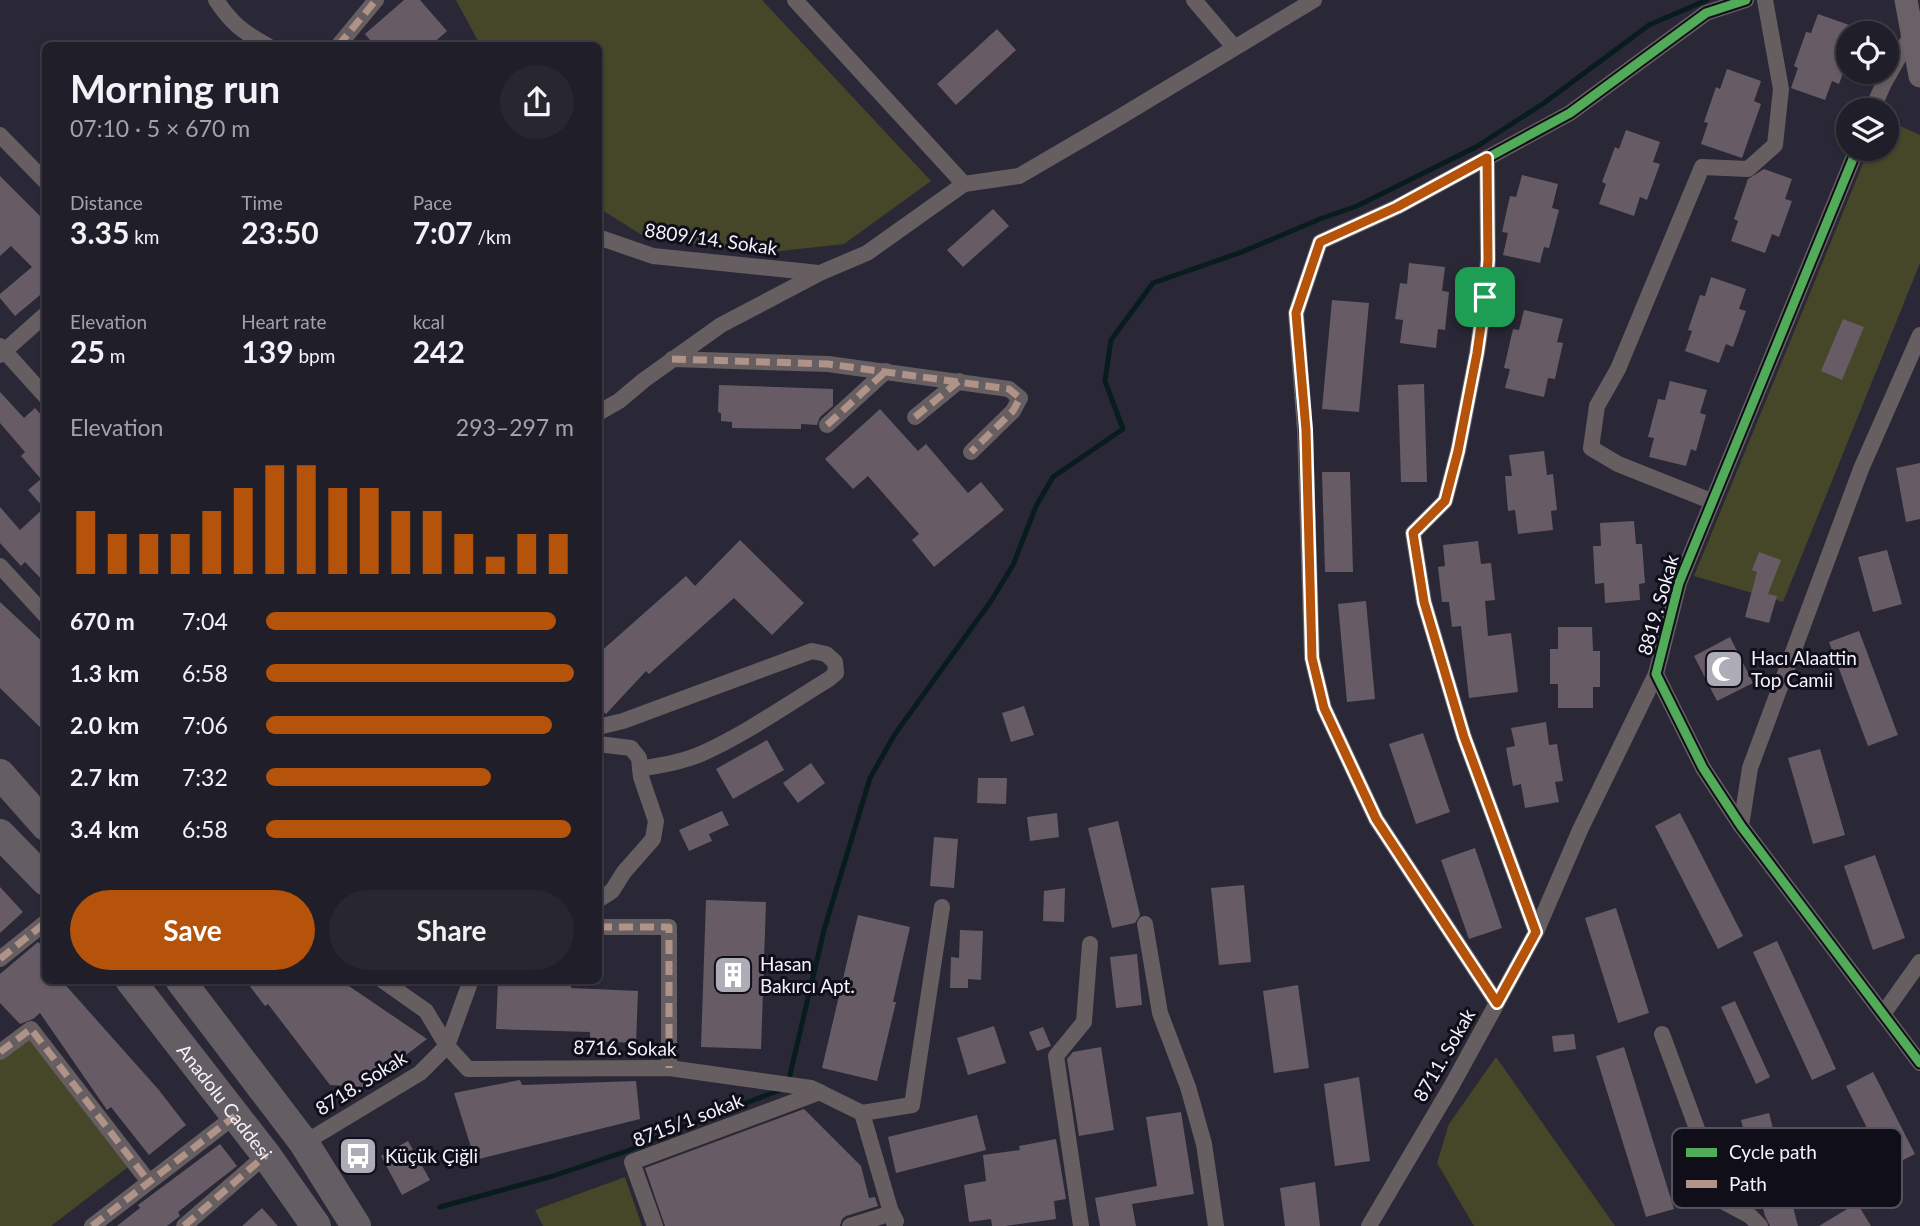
<!DOCTYPE html>
<html lang="en">
<head>
<meta charset="utf-8">
<style>
	:root { --surface:#201e28; --page:#282730; --text:#f1f3f6; --muted:#a2a2a8; --line:#3d3c45; --accent:#b45309 }
	body { margin:0; font-family:Lato,sans-serif; background:var(--page); color:var(--text); height:100vh; display:flex; flex-direction:column; font-size:26px; white-space:nowrap }
	* { box-sizing:border-box; margin:0 }
	p { font-size:23px; color:var(--muted) }
	.icon { flex:none; width:38px; height:38px; fill:none; stroke:currentColor; stroke-width:2; stroke-linecap:round; stroke-linejoin:round }
	.map { position:relative; flex:1; overflow:hidden }
	.details { position:absolute; left:42px; top:42px; width:560px; height:942px; display:flex; flex-direction:column; background:var(--surface); border-radius:10px; box-shadow:0 2px 5px #0004,0 0 0 2px var(--line) }
	.details>* { flex:none }
	.controls { position:absolute; left:1836px; top:21px; display:grid; gap:14px }
	.controls a { display:grid; place-items:center; width:63px; height:63px; border-radius:50%; background:var(--surface); box-shadow:0 2px 5px #0004,0 0 0 2px var(--line); font-size:35px }
	.pin { position:absolute; display:grid; place-items:center; width:60px; height:60px; color:#fff; margin:-30px; border-radius:14px; box-shadow:0 4px 10px #0006 }
	.round { display:grid; place-items:center; flex:none; width:74px; height:74px; border-radius:37px; background:var(--page) }
	.head { display:flex; align-items:center; justify-content:space-between; height:119px; padding:0 28px }
	h1 { font-size:38px; font-weight:700; line-height:52px }
	.metrics { display:grid; grid-template-columns:repeat(3,1fr); gap:10px; height:119px; padding:7px 28px }
	.metrics div { display:grid; align-content:center }
	.metrics b { font-size:30px; font-weight:700 }
	.metrics small { font-size:19px; font-weight:400 }
	.metrics p { font-size:19px }
	.chart { height:196px; padding:14px 28px }
	.chart p { display:flex; justify-content:space-between }
	.chart svg { width:100%; height:126px; margin-top:7px; stroke:var(--accent); stroke-width:6 }
	.action { display:flex; gap:14px; margin-top:auto; padding:14px 28px }
	.action a { flex:1; height:80px; border-radius:42px; background:var(--accent); color:#fff; font-size:28px; font-weight:700; line-height:80px; text-align:center }
	.action a+a { background:var(--page); color:var(--text) }
	ul { padding:0 28px; list-style:none; font-size:23px }
	li { display:grid; grid-template-columns:112px 84px 1fr; align-items:center; height:52px }
	li i { height:18px; border-radius:9px; background:var(--accent) }
	.map>svg:first-child { display:block }
	.green { fill:#454728 }
	.lines { fill:none; stroke-linecap:round; stroke-linejoin:round }
	.stream { stroke:#081c1e; stroke-width:5 }
	.building { fill:#675c66 }
	.street { stroke:#665e61; stroke-width:16 }
	.secondary { stroke:#696166; stroke-width:23 }
	.highway { stroke:#655d64; stroke-width:30 }
	.quiet { stroke:#af9288; stroke-width:7; stroke-dasharray:14 7; stroke-linecap:butt }
	.cycleway-casing { stroke:#0f0e19; stroke-width:13 }
	.cycleway { stroke:#51ab58; stroke-width:9 }
	.route-casing { stroke:#fff; stroke-width:14 }
	.route { stroke:#b45309; stroke-width:9 }
	.labels { text-anchor:middle; stroke-width:6; stroke-linejoin:round; paint-order:stroke }
	.street-label { font-size:19px; fill:#f4f3fd; stroke:#0f0e19 }
	.poi-label { font-size:19px; fill:#f4f3fd; stroke:#0f0e19; text-anchor:start }
	.key { fill:#0f0e19; stroke:#54535d; stroke-width:2 }
	.key-label { font-size:19px; fill:#f4f3fd }
</style>
</head>
<body>
<div class="map">
<svg width="1920" height="1226" viewBox="0 0 1920 1226">
	<rect width="100%" height="100%" fill="#2a2836"/>
	<g class="green">
		<polygon points="456,0 762,0 931,181 844,244 772,252 648,239 599,208 598,46 477,45 479,43"/>
		<polygon points="1887,124 1898,125 1920,135 1920,263 1783,602 1694,576 1869,149 1886,149"/>
		<polygon points="28,1036 128,1167 51,1226 0,1226 0,1057"/>
		<polygon points="1496,1057 1615,1226 1474,1226 1437,1163 1449,1124"/>
		<polygon points="625,1177 642,1226 543,1226 535,1210"/>
	</g>
	<g class="lines">
		<g class="stream">
			<polyline points="789,1079 824,930 870,778 895,734 991,601 1013,565 1036,506 1053,477 1123,429 1105,381 1111,340 1153,283 1242,252 1320,219 1357,206 1476,147 1544,103 1649,25 1707,0"/>
			<polyline points="440,1207 553,1176 627,1151 672,1131 783,1089"/>
		</g>
	</g>
	<g class="building">
		<polygon points="404,0 420,0 447,31 430,46 375,46 365,34"/>
		<polygon points="1818,14 1852,26 1848,33 1848,59 1839,84 1832,81 1825,100 1791,88 1798,68 1794,66 1806,32 1811,33"/>
		<polygon points="997,29 1016,50 956,105 937,84"/>
		<polygon points="1727,69 1761,81 1754,101 1761,104 1742,158 1701,144 1708,123 1704,122 1716,87 1720,89"/>
		<polygon points="1626,130 1660,142 1653,162 1660,164 1647,200 1640,197 1634,216 1599,204 1606,184 1602,182 1615,147 1619,149"/>
		<polygon points="1764,169 1792,179 1785,199 1792,201 1779,237 1772,234 1765,253 1731,241 1738,221 1734,219 1748,179"/>
		<polygon points="1522,175 1558,184 1552,208 1559,210 1549,248 1544,247 1540,263 1503,255 1508,233 1502,232 1510,196 1516,197"/>
		<polygon points="0,176 46,222 46,290 15,316 0,298 0,294 32,267 11,246 0,256"/>
		<polygon points="993,209 1009,226 963,267 947,250"/>
		<polygon points="1409,263 1445,267 1442,291 1449,292 1445,330 1438,329 1436,348 1400,343 1403,320 1395,319 1400,283 1407,284"/>
		<polygon points="1711,277 1746,289 1739,309 1746,311 1733,347 1726,344 1719,363 1685,351 1692,331 1688,330 1700,295 1705,296"/>
		<polygon points="1332,300 1369,303 1359,412 1322,409"/>
		<polygon points="1524,310 1563,319 1557,342 1563,343 1555,379 1548,378 1544,397 1505,388 1510,369 1504,368 1513,329 1519,330"/>
		<polygon points="1843,319 1864,327 1842,380 1821,371"/>
		<polygon points="1670,381 1707,390 1700,413 1706,415 1696,451 1691,449 1686,466 1649,457 1654,438 1648,437 1658,399 1665,400"/>
		<polygon points="1424,384 1427,482 1401,482 1398,385"/>
		<polygon points="719,385 833,389 833,406 820,417 817,425 801,424 801,429 732,428 732,422 721,421 721,413 718,412"/>
		<polygon points="0,392 24,418 35,408 46,420 46,584 25,562 21,566 0,543 0,507 20,530 44,508 28,490 41,479 21,456 25,452 0,423"/>
		<polygon points="880,409 918,451 926,444 968,493 981,482 1004,510 934,567 912,540 919,534 868,476 853,489 825,459"/>
		<polygon points="1544,451 1547,475 1553,474 1557,510 1551,511 1553,530 1518,534 1515,510 1508,511 1505,476 1512,476 1509,455"/>
		<polygon points="1920,463 1920,519 1906,522 1896,468"/>
		<polygon points="1322,472 1350,472 1353,572 1325,572"/>
		<polygon points="1634,521 1636,544 1642,544 1645,583 1639,584 1640,600 1605,603 1604,583 1595,584 1593,546 1601,546 1600,523"/>
		<polygon points="740,540 804,603 772,635 734,598 649,674 646,671 606,714 598,707 598,654 686,576 695,586"/>
		<polygon points="1478,541 1481,564 1491,563 1495,600 1485,601 1488,636 1511,633 1518,692 1469,698 1461,626 1452,627 1449,602 1442,602 1438,567 1445,566 1443,545"/>
		<polygon points="1887,550 1902,604 1873,612 1858,557"/>
		<polygon points="1759,552 1781,560 1768,594 1777,596 1769,623 1745,617 1757,572 1752,570"/>
		<polygon points="1366,601 1375,699 1347,702 1338,604"/>
		<polygon points="0,602 46,645 46,733 0,688"/>
		<polygon points="1558,627 1592,627 1593,651 1600,651 1600,687 1593,687 1593,708 1558,708 1558,684 1550,684 1550,649 1558,649"/>
		<polygon points="1859,631 1898,735 1868,746 1829,642"/>
		<polygon points="1730,637 1753,683 1717,701 1694,656"/>
		<polygon points="1024,706 1034,735 1011,742 1002,713"/>
		<polygon points="1546,722 1549,745 1557,744 1563,781 1555,782 1559,802 1525,808 1521,784 1513,786 1506,748 1515,746 1511,728"/>
		<polygon points="1423,733 1450,812 1416,824 1389,744"/>
		<polygon points="767,740 784,770 733,799 716,769"/>
		<polygon points="1820,749 1845,835 1813,844 1788,758"/>
		<polygon points="811,763 825,783 798,803 783,783"/>
		<polygon points="978,778 1007,778 1006,804 977,803"/>
		<polygon points="722,811 729,825 709,834 712,841 689,851 679,830"/>
		<polygon points="1057,813 1059,837 1030,841 1027,817"/>
		<polygon points="1680,813 1743,936 1718,949 1655,826"/>
		<polygon points="1118,821 1140,915 1135,923 1112,928 1088,828"/>
		<polygon points="934,837 958,839 954,888 930,886"/>
		<polygon points="1475,848 1502,928 1469,939 1441,860"/>
		<polygon points="1875,855 1905,938 1873,950 1844,866"/>
		<polygon points="1244,885 1251,962 1219,965 1211,888"/>
		<polygon points="0,887 23,912 0,933"/>
		<polygon points="1065,888 1064,922 1043,921 1044,891"/>
		<polygon points="706,900 766,902 761,1049 701,1047"/>
		<polygon points="1616,908 1649,1013 1618,1023 1585,918"/>
		<polygon points="858,915 910,927 893,1002 896,1002 877,1081 822,1068"/>
		<polygon points="960,930 983,931 981,980 968,979 968,988 950,988 951,957 959,958"/>
		<polygon points="1777,941 1836,1069 1812,1080 1753,952"/>
		<polygon points="38,942 46,949 46,980 61,980 158,1089 186,1125 149,1155 111,1107 107,1110 40,1013 33,1019 20,1024 0,1003 0,974"/>
		<polygon points="1137,954 1142,1005 1116,1008 1110,957"/>
		<polygon points="245,980 340,980 427,1039 364,1087 330,1085 268,1004 265,1006"/>
		<polygon points="498,980 571,980 571,988 638,991 636,1043 590,1041 590,1032 496,1029"/>
		<polygon points="1298,985 1309,1068 1274,1073 1263,991"/>
		<polygon points="1735,1001 1770,1077 1756,1084 1721,1007"/>
		<polygon points="994,1026 1006,1063 968,1075 957,1038"/>
		<polygon points="1043,1027 1051,1046 1037,1051 1029,1032"/>
		<polygon points="1574,1034 1576,1049 1554,1052 1552,1036"/>
		<polygon points="1101,1047 1114,1130 1079,1136 1067,1059 1073,1052"/>
		<polygon points="1624,1047 1674,1209 1646,1217 1596,1056"/>
		<polygon points="1873,1072 1915,1154 1887,1168 1846,1086"/>
		<polygon points="1359,1077 1370,1161 1335,1166 1324,1084"/>
		<polygon points="520,1080 522,1085 636,1081 640,1119 475,1160 454,1093"/>
		<polygon points="804,1109 861,1166 869,1198 875,1197 878,1206 846,1216 842,1219 840,1226 665,1226 645,1168"/>
		<polygon points="1181,1112 1194,1194 1132,1204 1136,1226 1100,1226 1095,1198 1157,1186 1146,1117"/>
		<polygon points="1769,1113 1798,1226 1770,1226 1765,1216 1741,1120"/>
		<polygon points="977,1115 986,1150 896,1173 888,1137"/>
		<polygon points="1056,1139 1066,1199 1054,1201 1056,1219 1005,1226 992,1226 991,1219 969,1222 964,1185 986,1181 983,1155 1020,1150 1019,1146"/>
		<polygon points="408,1141 430,1180 402,1195 381,1156"/>
		<polygon points="220,1144 237,1166 178,1212 180,1216 167,1226 117,1226 140,1208 138,1205"/>
		<polygon points="1315,1182 1320,1226 1285,1226 1280,1188"/>
		<polygon points="1857,1203 1871,1226 1819,1226"/>
		<polygon points="262,1208 278,1226 242,1226"/>
	</g>
	<g class="lines">
		<g class="street">
			<path d="M216,0C232,24 243,32 268,46"/>
			<polyline points="795,0 964,184"/>
			<polyline points="1194,0 1234,47"/>
			<polyline points="338,46 376,0"/>
			<polyline points="1872,110 1884,83 1913,32"/>
			<polyline points="0,135 46,182"/>
			<polyline points="1857,149 1679,583 1656,674 1703,768 1741,826 1920,1063"/>
			<polyline points="1487,158 1488,260 1485,297 1477,353 1458,451 1445,501 1413,533 1424,602 1464,737 1536,932"/>
			<polyline points="598,237 653,256 819,273"/>
			<polyline points="0,346 46,397"/>
			<polyline points="0,355 46,314"/>
			<polyline points="672,359 828,364 1009,389 1020,398 1013,411 971,452"/>
			<polyline points="598,413 619,401 644,380 721,325 820,273 867,253 964,184 1019,176 1115,120 1314,0"/>
			<polyline points="915,417 959,381"/>
			<polyline points="827,425 886,371"/>
			<polyline points="1711,501 1618,464 1591,448 1597,406 1618,369 1702,167 1748,169 1775,145 1781,89 1765,0"/>
			<polyline points="0,566 46,616"/>
			<path d="M598,727L623,721L812,651L826,654L835,662L836,673L829,679C788,704 747,733 703,753C683,762 661,765 640,769"/>
			<polyline points="598,744 631,748 639,758 641,777 656,821 653,839 624,872 612,891 598,900"/>
			<polyline points="1741,826 1750,768 1861,469 1920,335"/>
			<polyline points="1145,924 1160,1013 1188,1087 1204,1144 1216,1226"/>
			<polyline points="598,927 669,927 669,1068"/>
			<polyline points="0,959 46,922"/>
			<polyline points="382,980 426,1011 447,1046 468,1069 669,1068 811,1088 862,1113 895,1226"/>
			<polyline points="1497,1003 1376,819 1324,708 1312,658 1305,430 1296,313 1320,242 1397,207 1570,113 1706,13 1746,0"/>
			<polyline points="1883,1014 1920,962"/>
			<polyline points="1662,1034 1724,1202 1750,1216 1760,1226"/>
			<polyline points="0,1052 31,1029 149,1182"/>
			<polyline points="862,1113 912,1105 942,907"/>
			<polyline points="304,1143 420,1073 447,1046 471,980"/>
			<polyline points="92,1226 235,1116"/>
			<polyline points="184,1226 266,1155"/>
			<polyline points="655,1226 632,1162 820,1092"/>
			<polyline points="850,1226 892,1213 896,1221"/>
			<polyline points="1081,1226 1056,1056 1084,1022 1090,944"/>
			<polyline points="1369,1226 1452,1085 1536,932 1580,830 1656,674"/>
		</g>
		<polyline class="secondary" points="1906,0 1920,76"/>
		<g class="highway">
			<polyline points="0,774 46,826"/>
			<polyline points="0,834 46,881"/>
			<path id="s1" d="M130,980L266,1155L316,1226"/>
			<polyline points="180,980 304,1143 356,1226"/>
		</g>
		<g class="quiet">
			<polyline points="338,46 376,0"/>
			<polyline points="672,359 828,364 1009,389 1020,398 1013,411 971,452"/>
			<polyline points="915,417 959,381"/>
			<polyline points="827,425 886,371"/>
			<polyline points="598,927 669,927 669,1068"/>
			<polyline points="0,959 46,922"/>
			<polyline points="0,1052 31,1029 149,1182"/>
			<polyline points="92,1226 235,1116"/>
			<polyline points="184,1226 266,1155"/>
		</g>
		<g class="cycleway-casing">
			<g id="cycleway">
				<polyline points="1857,149 1679,583 1656,674 1703,768 1741,826 1920,1063"/>
				<polyline points="1497,1003 1376,819 1324,708 1312,658 1305,430 1296,313 1320,242 1397,207 1570,113 1706,13 1746,0"/>
			</g>
		</g>
		<use href="#cycleway" class="cycleway"/>
	</g>
	<g class="lines">
		<g class="route-casing">
			<polygon id="route" points="1487,158 1488,260 1485,297 1477,353 1458,451 1445,501 1413,533 1424,602 1464,737 1536,932 1497,1003 1376,819 1324,708 1312,658 1306,430 1296,313 1320,242 1397,207"/>
		</g>
		<use href="#route" class="route"/>
	</g>
	<defs>
		<g id="mosque-square" transform="scale(2.0125)"><rect x="-9" y="-9" width="18" height="18" rx="4" fill="#adacb7" stroke="#0f0e19"/><path d="M3.5-4.9A6 6 0 1 0 3.5 4.9A5 5 0 1 1 3.5-4.9Z" fill="#fff"/></g>
		<g id="building-square" transform="scale(2.0125)"><rect x="-9" y="-9" width="18" height="18" rx="4" fill="#adacb7" stroke="#0f0e19"/><path d="M-4-6H4V6H1V3H-1V6H-4ZM-2.5-4.3h1.7v1.8h-1.7ZM.8-4.3h1.7v1.8H.8ZM-2.5-1h1.7V.8h-1.7ZM.8-1h1.7V.8H.8Z" fill="#fff"/></g>
		<g id="bus-square" transform="scale(2.0125)"><rect x="-9" y="-9" width="18" height="18" rx="4" fill="#adacb7" stroke="#0f0e19"/><path d="M-5-6H5V4H4V6H2V4H-2V6H-4V4H-5ZM-3.5-4V0h7V-4ZM-3.5 1.2v1.5H-2V1.2ZM2 1.2v1.5H3.5V1.2Z" fill="#fff"/></g>
	</defs>
	<g fill-rule="evenodd">
		<use href="#mosque-square" x="1724" y="669"/>
		<use href="#building-square" x="733" y="975"/>
		<use href="#bus-square" x="358" y="1156"/>
	</g>
	<g class="labels">
		<g class="street-label">
			<text transform="translate(711 239) rotate(8)" y="7">8809/14. Sokak</text>
			<text transform="translate(1658 605) rotate(-74)" y="7">8819. Sokak</text>
			<text transform="translate(625 1048) rotate(1)" y="7">8716. Sokak</text>
			<text transform="translate(1444 1055) rotate(-60)" y="7">8711. Sokak</text>
			<text transform="translate(361 1083) rotate(-32)" y="7">8718. Sokak</text>
			<text dy="7" stroke="none"><textPath href="#s1" startOffset="154">Anadolu Caddesi</textPath></text>
			<text transform="translate(688 1120) rotate(-21)" y="7">8715/1 sokak</text>
		</g>
		<g class="poi-label">
			<text x="1751" y="665">Hacı Alaattin<tspan x="1751" dy="22">Top Camii</tspan></text>
			<text x="760" y="971">Hasan<tspan x="760" dy="22">Bakırcı Apt.</tspan></text>
			<text x="385" y="1163">Küçük Çiğli</text>
		</g>
	</g>
	<rect x="1672" y="1128" width="230" height="80" rx="10" class="key"/>
	<rect x="1686" y="1148" width="31" height="9" fill="#51ab58"/>
	<rect x="1686" y="1180" width="31" height="8" fill="#af9288"/>
	<g class="key-label">
		<text x="1729" y="1159">Cycle path</text>
		<text x="1729" y="1191">Path</text>
	</g>
</svg>
<div class="controls">
<a><svg class="icon" aria-label="locate" viewBox="0 0 24 24"><circle cx="12" cy="12" r="6"/><path d="M12 2v4M12 18v4M2 12h4M18 12h4"/></svg></a>
<a><svg class="icon" aria-label="layers" viewBox="0 0 24 24"><path d="M12 4l9 5-9 5-9-5zM3 14l9 5 9-5"/></svg></a>
</div>
<div class="pin" style="left:1485px;top:297px;background:#1e9e55"><svg class="icon" aria-label="arrive" viewBox="0 0 24 24"><path d="M6 21V4h12l-3 4 3 4H6"/></svg></div>
<section class="details">
<div class="head"><div><h1>Morning run</h1><p>07:10 · 5 × 670 m</p></div><a class="round"><svg class="icon" aria-label="share" viewBox="0 0 24 24"><path d="M12 15V3M7 8l5-5 5 5M5 13v7h14v-7"/></svg></a></div>
<div class="metrics">
<div><p>Distance</p><b>3.35<small> km</small></b></div>
<div><p>Time</p><b>23:50</b></div>
<div><p>Pace</p><b>7:07<small> /km</small></b></div>
</div>
<div class="metrics">
<div><p>Elevation</p><b>25<small> m</small></b></div>
<div><p>Heart rate</p><b>139<small> bpm</small></b></div>
<div><p>kcal</p><b>242</b></div>
</div>
<div class="chart"><p><span>Elevation</span>293–297 m</p>
<svg viewBox="0 0 160 44" preserveAspectRatio="none"><path d="M5 44V22M15 44V30M25 44V30M35 44V30M45 44V22M55 44V14M65 44V6M75 44V6M85 44V14M95 44V14M105 44V22M115 44V22M125 44V30M135 44V38M145 44V30M155 44V30"/></svg>
</div>
<ul>
<li><b>670 m</b>7:04<i style="width:94%"></i></li>
<li><b>1.3 km</b>6:58<i style="width:100%"></i></li>
<li><b>2.0 km</b>7:06<i style="width:93%"></i></li>
<li><b>2.7 km</b>7:32<i style="width:73%"></i></li>
<li><b>3.4 km</b>6:58<i style="width:99%"></i></li>
</ul>
<div class="action"><a>Save</a><a>Share</a></div>
</section>
</div>
</body>
</html>
